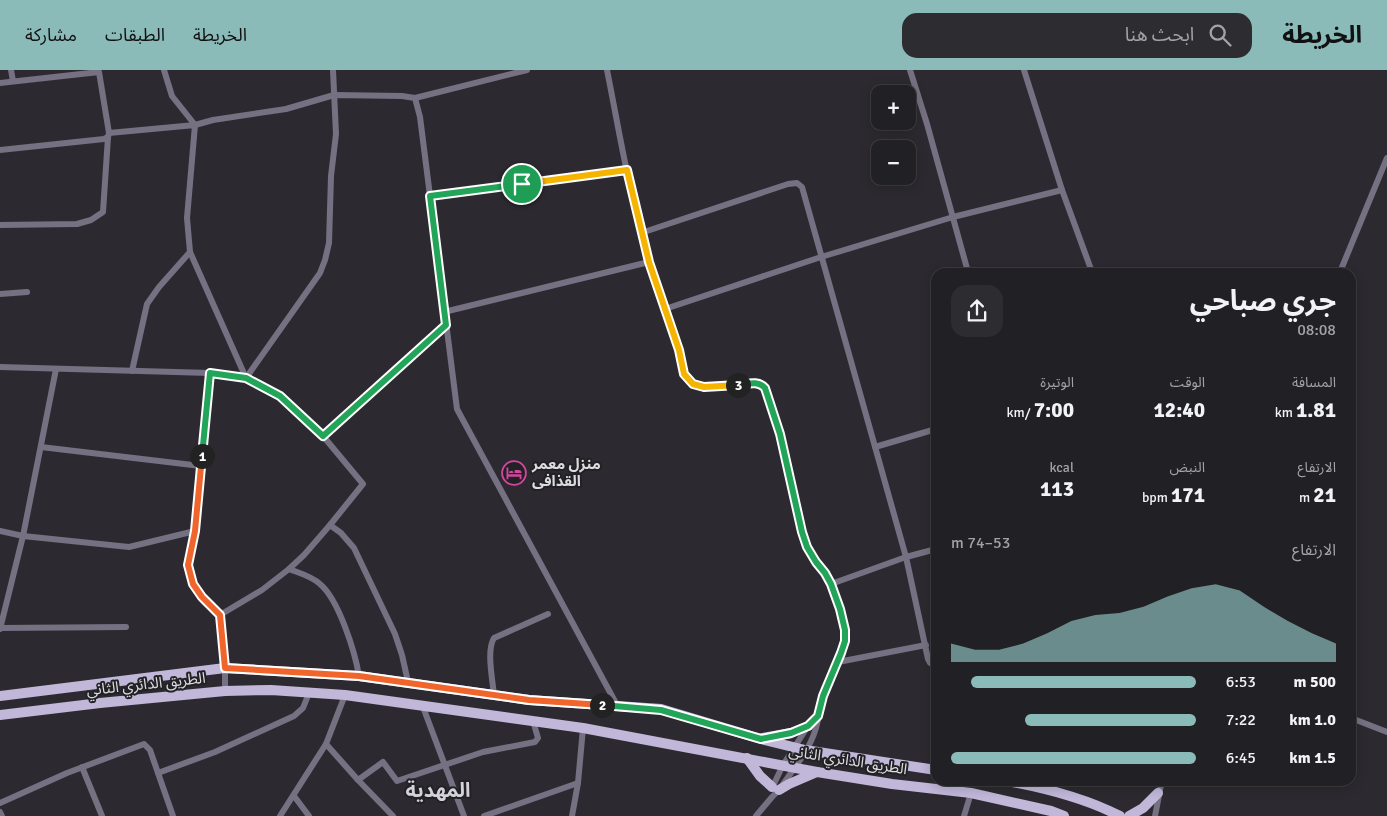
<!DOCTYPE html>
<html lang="ar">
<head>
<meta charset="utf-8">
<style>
	:root { --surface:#212024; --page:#2d2d31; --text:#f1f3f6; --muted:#a2a3a6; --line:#3e3e41; --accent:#8bbbb9 }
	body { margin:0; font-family:Signika,"Noto Sans Arabic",sans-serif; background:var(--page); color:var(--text); direction:rtl; height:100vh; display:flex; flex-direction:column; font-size:19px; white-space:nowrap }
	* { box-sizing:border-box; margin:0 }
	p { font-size:16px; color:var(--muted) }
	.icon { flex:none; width:28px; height:28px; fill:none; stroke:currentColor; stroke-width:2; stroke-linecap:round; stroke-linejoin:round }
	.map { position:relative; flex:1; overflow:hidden; direction:ltr }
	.sheet { position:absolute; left:931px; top:198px; width:425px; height:518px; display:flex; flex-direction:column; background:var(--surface); border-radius:15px; box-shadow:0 2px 12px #0003,0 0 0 1px var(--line); direction:rtl }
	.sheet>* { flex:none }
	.buttons { position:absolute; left:871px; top:15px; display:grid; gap:10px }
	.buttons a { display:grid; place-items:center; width:45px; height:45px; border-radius:10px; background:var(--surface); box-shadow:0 2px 12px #0003,0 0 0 1px var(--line); font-size:25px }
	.pin { position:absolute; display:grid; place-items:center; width:42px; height:42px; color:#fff; margin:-21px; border:2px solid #fff; border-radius:50%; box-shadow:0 1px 5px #0007 }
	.km { position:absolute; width:25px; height:25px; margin:-12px; border-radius:50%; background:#222; color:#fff; font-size:14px; line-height:25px; text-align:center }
	.round { display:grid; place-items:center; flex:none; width:52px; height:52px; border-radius:15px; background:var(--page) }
	.summary { display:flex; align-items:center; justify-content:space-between; height:85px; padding:0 20px }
	h1 { font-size:28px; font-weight:700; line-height:38px }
	.metrics { display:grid; grid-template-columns:repeat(3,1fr); gap:8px; height:85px; padding:5px 20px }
	.metrics div { display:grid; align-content:center }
	.metrics b { font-size:21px; font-weight:700 }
	.metrics small { font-size:14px; font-weight:400 }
	.metrics p { font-size:14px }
	.chart { height:140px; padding:10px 20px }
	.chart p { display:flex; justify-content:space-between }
	.chart svg { width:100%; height:90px; margin-top:5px; fill:var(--accent); opacity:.7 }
	ul { padding:0 20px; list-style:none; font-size:16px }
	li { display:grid; grid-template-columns:80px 60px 1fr; align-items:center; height:38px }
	li i { height:12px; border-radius:6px; background:var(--accent) }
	header { display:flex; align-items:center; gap:30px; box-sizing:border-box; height:70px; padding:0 25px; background:var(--accent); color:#111 }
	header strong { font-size:24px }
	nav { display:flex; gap:28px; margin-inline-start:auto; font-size:18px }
	.search { width:350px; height:45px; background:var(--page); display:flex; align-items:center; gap:12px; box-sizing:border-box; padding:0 18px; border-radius:15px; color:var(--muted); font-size:19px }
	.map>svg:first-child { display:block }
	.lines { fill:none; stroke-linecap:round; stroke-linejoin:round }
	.minor { stroke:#757182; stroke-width:6 }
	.primary { stroke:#c0b7d9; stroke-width:10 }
	.split-1-casing { stroke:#fff; stroke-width:10 }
	.split-2-casing { stroke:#fff; stroke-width:10 }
	.split-3-casing { stroke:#fff; stroke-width:10 }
	.split-4-casing { stroke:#fff; stroke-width:10 }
	.split-1 { stroke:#22a559; stroke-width:6 }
	.split-2 { stroke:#f0652b; stroke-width:6 }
	.split-3 { stroke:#22a559; stroke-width:6 }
	.split-4 { stroke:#f5b400; stroke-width:6 }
	.labels { text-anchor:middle; stroke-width:4; stroke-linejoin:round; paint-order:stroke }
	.poi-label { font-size:15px; font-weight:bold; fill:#dcdbde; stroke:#222126; text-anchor:start }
	.street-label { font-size:15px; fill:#dcdbde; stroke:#222126 }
	.district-label { font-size:20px; font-weight:bold; fill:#d4d2d9; stroke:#222126 }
</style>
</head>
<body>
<header>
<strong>الخريطة</strong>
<div class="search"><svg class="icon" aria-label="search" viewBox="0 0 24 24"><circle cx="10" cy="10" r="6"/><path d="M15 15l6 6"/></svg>ابحث هنا</div>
<nav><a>الخريطة</a><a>الطبقات</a><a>مشاركة</a></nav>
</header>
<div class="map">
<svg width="1387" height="746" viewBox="0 0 1387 746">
	<rect width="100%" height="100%" fill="#2c2a30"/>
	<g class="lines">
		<g class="minor">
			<polyline points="11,0 13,11"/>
			<polyline points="164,0 172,26 195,55 213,50 286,39 334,25 402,26 415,28 420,47 457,339 618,637"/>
			<path d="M607,0C618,55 627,110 641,164C651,202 665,239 677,276C681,287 681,307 692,314C706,322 741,315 756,313L762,314L765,318L780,364L802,462C806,472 809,484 816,493C824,504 831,512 836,525C855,574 838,584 823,628C819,639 819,650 815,661C809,681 791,702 779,720L772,727L756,746"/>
			<polyline points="910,0 927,54 968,202"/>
			<polyline points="1024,0 1062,120 1092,202"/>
			<polyline points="0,13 99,2 109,63 108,67 104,69 0,80"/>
			<polyline points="415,28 527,0"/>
			<polyline points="109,63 195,55 187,148 190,182 246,308 280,325 323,366 363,414 330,455 304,485 289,499 262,520 220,545"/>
			<polyline points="430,126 627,100"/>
			<polyline points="0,155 77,154 91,150 103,142 108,67"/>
			<polyline points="641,163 788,114 797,113 802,117 906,487 928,589 930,593 936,594"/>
			<polyline points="1340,202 1387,88"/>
			<polyline points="0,224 27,222"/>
			<polyline points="665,239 821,187 953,147 1062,120"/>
			<polyline points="444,242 649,192"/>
			<polyline points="0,297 210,303 246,308 320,203 325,190 329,173 331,106 336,64 333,0"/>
			<polyline points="132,301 147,234 159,217 190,182"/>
			<polyline points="210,303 195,461 188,495 193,514 202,527 220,545 225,598 225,621"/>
			<polyline points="323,366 446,255"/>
			<polyline points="41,377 201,396"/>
			<polyline points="875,377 936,359"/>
			<polyline points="330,455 341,463 354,478 395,564 402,585 408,612"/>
			<polyline points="0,461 23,466 129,477 195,461"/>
			<path d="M289,499C299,503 312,506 320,514C339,530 355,582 359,606"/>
			<polyline points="831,514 906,487 936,479"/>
			<polyline points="0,558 126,557"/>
			<polyline points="0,559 23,466 56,299"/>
			<polyline points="838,592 926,575"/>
			<path d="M494,626C493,611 486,581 494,568L548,544"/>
			<polyline points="423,637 464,746"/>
			<polyline points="1351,648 1387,662"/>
			<polyline points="326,674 358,710 393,746"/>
			<polyline points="82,697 102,746"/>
			<polyline points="158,703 215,682 294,646 303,638 309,623"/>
			<polyline points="358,710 383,692 397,711 483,682 535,672 538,668 533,651"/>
			<polyline points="772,718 783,695 808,656 818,646"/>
			<polyline points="294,726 309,746"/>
			<polyline points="0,733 67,703 144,674 150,680 173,746"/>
			<polyline points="0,742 2,746"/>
			<polyline points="280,746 326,674 345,625"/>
			<polyline points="484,746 578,713"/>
			<polyline points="572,746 578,713 583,658"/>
			<polyline points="964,746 971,723"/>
			<polyline points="1155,746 1162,710"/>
		</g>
		<g class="primary">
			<polyline points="0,626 225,598 359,606 529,630 661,639 761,669 805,680 936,700"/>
			<polyline points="0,645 100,633 225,621 271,620 345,625 583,658 817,702 892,714 971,723 1051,741 1064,746"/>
			<polyline points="763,668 791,663 808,656"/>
			<polyline points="747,688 760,706 772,717"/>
			<path d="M1001,710C1042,717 1083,727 1120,746"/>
			<polyline points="779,720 789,714 817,702"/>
			<polyline points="1129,746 1143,738 1158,723"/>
		</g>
	</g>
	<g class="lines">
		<g class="split-1-casing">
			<polyline id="split-1" points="202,386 210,303 246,308 280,326 323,366 446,255 430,126 522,114"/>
		</g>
		<g class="split-2-casing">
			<polyline id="split-2" points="202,386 195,461 188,495 193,514 202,527 220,545 225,598 359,606 529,630 602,635"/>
		</g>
		<g class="split-3-casing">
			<path id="split-3" d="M602,635L661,640L761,669L791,663L808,656L818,646L823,626L841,583L845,571V560L840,539L831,514L825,503L816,492L807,477L802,462L780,364L765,318C758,310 748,314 738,315"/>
		</g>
		<g class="split-4-casing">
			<polyline id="split-4" points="522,114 627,100 649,192 679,280 684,304 693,314 704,317 738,315"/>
		</g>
		<use href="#split-1" class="split-1"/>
		<use href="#split-2" class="split-2"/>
		<use href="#split-3" class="split-3"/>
		<use href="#split-4" class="split-4"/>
	</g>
	<defs>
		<g id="hotel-ring" transform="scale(1.25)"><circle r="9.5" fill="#222126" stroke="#d1479c" stroke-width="1.5"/><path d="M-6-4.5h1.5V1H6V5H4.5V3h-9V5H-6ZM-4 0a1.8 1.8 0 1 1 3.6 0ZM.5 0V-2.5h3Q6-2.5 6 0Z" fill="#d1479c"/></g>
	</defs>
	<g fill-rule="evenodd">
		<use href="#hotel-ring" x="514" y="403"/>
	</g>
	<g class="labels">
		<g class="poi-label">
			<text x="532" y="399">منزل معمر<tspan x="532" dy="17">القذافى</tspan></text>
		</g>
		<g class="street-label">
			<text transform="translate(146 614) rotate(-6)" y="5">الطريق الدائري الثاني</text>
			<text transform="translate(848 690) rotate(9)" y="5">الطريق الدائري الثاني</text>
		</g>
		<g class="district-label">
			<text x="438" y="727">المهدية</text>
		</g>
	</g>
</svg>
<div class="buttons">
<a>+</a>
<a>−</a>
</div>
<div class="pin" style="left:522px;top:114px;background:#1e9e55"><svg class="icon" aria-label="arrive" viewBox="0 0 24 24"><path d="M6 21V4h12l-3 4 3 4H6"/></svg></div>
<b class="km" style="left:202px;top:386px">1</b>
<b class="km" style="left:602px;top:635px">2</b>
<b class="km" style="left:738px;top:315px">3</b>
<section class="sheet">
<div class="summary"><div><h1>جري صباحي</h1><p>08:08</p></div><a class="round"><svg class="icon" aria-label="share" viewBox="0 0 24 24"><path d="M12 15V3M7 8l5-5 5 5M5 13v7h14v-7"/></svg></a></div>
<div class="metrics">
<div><p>المسافة</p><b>1.81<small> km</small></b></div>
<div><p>الوقت</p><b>12:40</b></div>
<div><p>الوتيرة</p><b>7:00<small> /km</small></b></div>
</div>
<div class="metrics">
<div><p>الارتفاع</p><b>21<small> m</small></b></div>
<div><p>النبض</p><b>171<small> bpm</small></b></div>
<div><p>kcal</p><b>113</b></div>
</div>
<div class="chart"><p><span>الارتفاع</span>53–74 m</p>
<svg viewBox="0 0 160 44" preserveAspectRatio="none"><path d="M0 44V35L10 38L20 38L30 35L40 30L50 24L60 21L70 20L80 17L90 12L100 8L110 6L120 9L130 17L140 24L150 30L160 35V44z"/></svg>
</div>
<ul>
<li><b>500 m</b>6:53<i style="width:92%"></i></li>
<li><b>1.0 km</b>7:22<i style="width:70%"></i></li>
<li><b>1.5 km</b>6:45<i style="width:100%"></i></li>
</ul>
</section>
</div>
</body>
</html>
